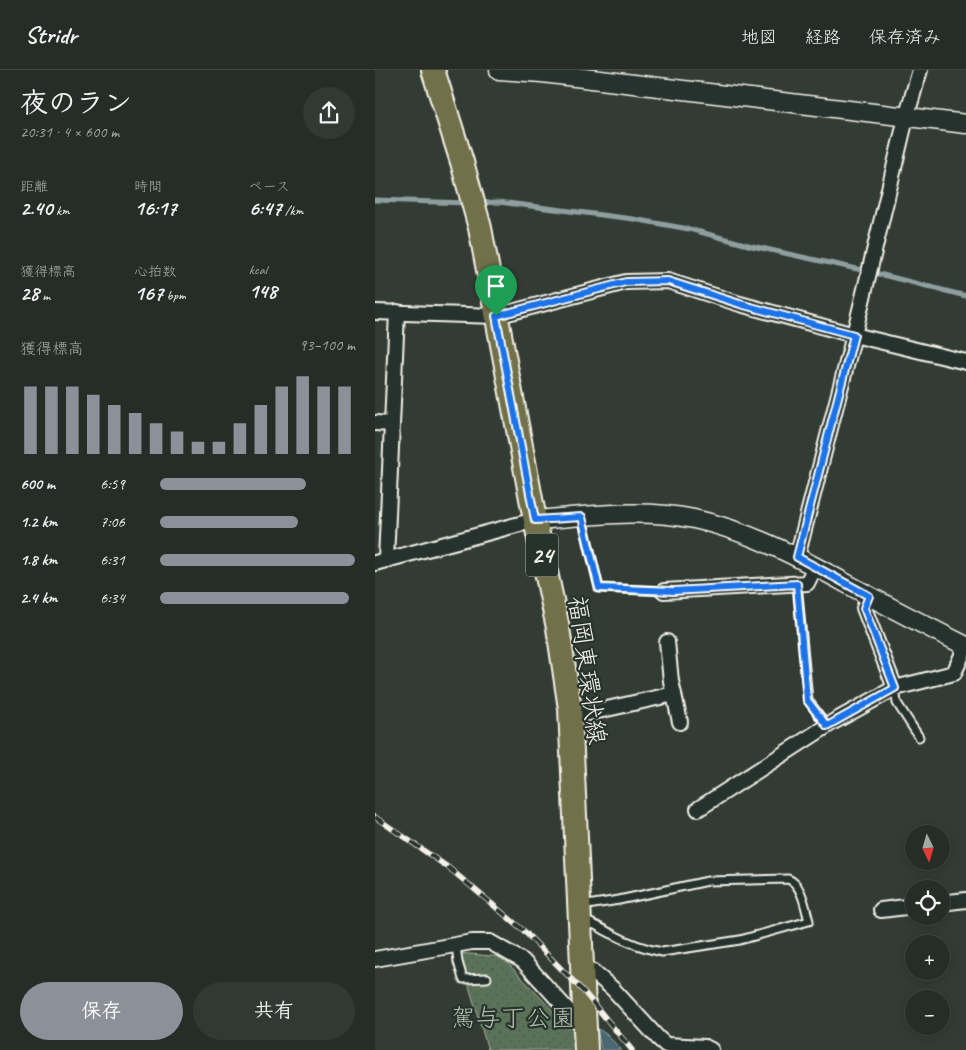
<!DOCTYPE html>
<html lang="ja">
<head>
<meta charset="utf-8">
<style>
	:root { --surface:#262d27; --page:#323933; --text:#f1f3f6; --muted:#a4a8a7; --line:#424944; --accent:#8c9099 }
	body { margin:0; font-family:Caveat,"Klee One",sans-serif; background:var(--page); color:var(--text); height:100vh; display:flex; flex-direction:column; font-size:19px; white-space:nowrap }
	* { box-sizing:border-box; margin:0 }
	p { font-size:16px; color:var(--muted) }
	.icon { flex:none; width:28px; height:28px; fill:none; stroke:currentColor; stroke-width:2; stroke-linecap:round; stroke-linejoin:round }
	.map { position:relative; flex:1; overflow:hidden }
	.side { display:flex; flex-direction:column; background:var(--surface); width:375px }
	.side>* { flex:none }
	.needle { width:32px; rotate:175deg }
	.buttons { position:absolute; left:530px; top:755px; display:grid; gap:10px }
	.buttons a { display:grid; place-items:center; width:45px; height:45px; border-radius:50%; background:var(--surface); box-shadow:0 2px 12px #0003,0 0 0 1px var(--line); font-size:25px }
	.pin { position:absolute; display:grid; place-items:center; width:42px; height:42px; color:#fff; margin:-51px -21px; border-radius:50% 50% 50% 0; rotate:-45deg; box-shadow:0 0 5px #0007 }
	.pin .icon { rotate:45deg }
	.round { display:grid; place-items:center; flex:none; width:52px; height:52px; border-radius:26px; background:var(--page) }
	.head { display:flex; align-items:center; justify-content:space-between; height:85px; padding:0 20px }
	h1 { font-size:28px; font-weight:800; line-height:38px }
	.stats { display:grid; grid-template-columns:repeat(3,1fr); gap:8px; height:85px; padding:5px 20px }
	.stats div { display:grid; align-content:center }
	.stats b { font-size:21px; font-weight:800 }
	.stats small { font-size:14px; font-weight:400 }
	.stats p { font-size:14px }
	.chart { height:140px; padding:10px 20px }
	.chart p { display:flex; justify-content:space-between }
	.chart svg { width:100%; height:90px; margin-top:5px; stroke:var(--accent); stroke-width:6 }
	.cta { display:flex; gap:10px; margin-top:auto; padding:10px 20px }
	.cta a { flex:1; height:58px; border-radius:30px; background:var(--accent); color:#fff; font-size:20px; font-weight:800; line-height:58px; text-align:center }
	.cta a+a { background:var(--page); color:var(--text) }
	ul { padding:0 20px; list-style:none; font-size:16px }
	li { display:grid; grid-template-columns:80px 60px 1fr; align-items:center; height:38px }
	li i { height:12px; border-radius:6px; background:var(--accent) }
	header { display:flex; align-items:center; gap:30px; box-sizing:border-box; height:70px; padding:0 25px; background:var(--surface); border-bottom:1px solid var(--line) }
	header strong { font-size:24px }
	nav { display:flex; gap:28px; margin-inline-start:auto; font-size:18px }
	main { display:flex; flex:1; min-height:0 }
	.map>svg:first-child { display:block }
	.park { fill:url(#park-dots); stroke:#a7b2a0 }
	.water { fill:#4c6872; stroke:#8f9fa1 }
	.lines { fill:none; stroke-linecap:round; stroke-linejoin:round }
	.stream { stroke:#8f9fa1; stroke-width:5 }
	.service-casing { stroke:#f4f1e8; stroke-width:11 }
	.minor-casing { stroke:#f4f1e8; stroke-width:18 }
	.tertiary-casing { stroke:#f4f1e8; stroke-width:21 }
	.primary-casing { stroke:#f4f1e8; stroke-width:26 }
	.service { stroke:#26332d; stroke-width:7 }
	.minor { stroke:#26332d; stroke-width:14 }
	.tertiary { stroke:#26332d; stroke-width:18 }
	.primary { stroke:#71704a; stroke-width:22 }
	.rail-casing { stroke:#f4f1e8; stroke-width:5.5 }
	.rail { stroke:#26332d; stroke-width:4; stroke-dasharray:11; stroke-linecap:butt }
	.route-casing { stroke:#fff; stroke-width:10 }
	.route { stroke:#1a73e8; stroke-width:6 }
	.labels { text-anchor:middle; stroke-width:4.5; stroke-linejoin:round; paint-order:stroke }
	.shield { fill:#26332d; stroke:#b6b8b0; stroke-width:1 }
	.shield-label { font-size:24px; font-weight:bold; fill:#f4f1e8 }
	.street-label { font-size:25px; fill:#f4f1e8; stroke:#26332d }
	.park-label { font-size:25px; fill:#b6bfae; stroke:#26332d }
</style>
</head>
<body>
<header>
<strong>Stridr</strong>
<nav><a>地図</a><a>経路</a><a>保存済み</a></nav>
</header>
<main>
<section class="side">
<div class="head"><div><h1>夜のラン</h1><p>20:31 · 4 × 600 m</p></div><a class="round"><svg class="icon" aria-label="share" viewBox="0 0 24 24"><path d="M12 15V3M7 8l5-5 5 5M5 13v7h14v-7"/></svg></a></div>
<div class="stats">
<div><p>距離</p><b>2.40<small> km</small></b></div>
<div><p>時間</p><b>16:17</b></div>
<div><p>ペース</p><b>6:47<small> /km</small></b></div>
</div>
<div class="stats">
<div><p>獲得標高</p><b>28<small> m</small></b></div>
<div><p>心拍数</p><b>167<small> bpm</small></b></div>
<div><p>kcal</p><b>148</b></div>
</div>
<div class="chart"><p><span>獲得標高</span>93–100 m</p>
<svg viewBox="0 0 160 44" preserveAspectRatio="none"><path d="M5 44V11M15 44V11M25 44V11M35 44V15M45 44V20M55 44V24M65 44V29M75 44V33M85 44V38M95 44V38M105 44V29M115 44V20M125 44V11M135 44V6M145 44V11M155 44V11"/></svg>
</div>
<ul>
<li><b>600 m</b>6:59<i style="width:75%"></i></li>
<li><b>1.2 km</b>7:06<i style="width:71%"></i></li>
<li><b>1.8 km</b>6:31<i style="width:100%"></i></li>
<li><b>2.4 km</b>6:34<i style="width:97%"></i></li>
</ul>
<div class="cta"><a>保存</a><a>共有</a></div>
</section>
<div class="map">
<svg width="591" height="980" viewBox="0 0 591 980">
	<defs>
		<pattern id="park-dots" width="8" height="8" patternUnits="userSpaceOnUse" patternTransform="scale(1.25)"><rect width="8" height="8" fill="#5a7358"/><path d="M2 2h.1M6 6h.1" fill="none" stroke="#515b4e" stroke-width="1.8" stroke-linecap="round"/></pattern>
	</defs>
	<rect width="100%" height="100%" fill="#333c34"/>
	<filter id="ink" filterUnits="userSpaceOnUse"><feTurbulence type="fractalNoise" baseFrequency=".02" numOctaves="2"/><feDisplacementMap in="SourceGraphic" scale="10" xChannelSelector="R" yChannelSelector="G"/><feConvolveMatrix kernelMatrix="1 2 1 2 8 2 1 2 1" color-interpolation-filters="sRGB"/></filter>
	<g filter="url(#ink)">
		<polygon class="park" points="84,883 127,887 199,963 201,980 113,980"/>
		<polygon class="water" points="222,958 231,964 247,980 226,980"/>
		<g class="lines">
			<g class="stream">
				<polyline points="0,130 92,133"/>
				<polyline points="105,133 124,132 258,149 314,159 377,176 496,202 591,226"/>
			</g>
			<g class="service-casing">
				<g id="service">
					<polyline points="207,447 224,518 289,521"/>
					<polyline points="422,514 433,630 452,656"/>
					<polyline points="520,618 522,633 544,667"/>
					<path d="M206,836L244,830L333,811L413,809C427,814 430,837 434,851L365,870L287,882C271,879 252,872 237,864C228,860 218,852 208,851"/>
					<polyline points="81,875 83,892 88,909 112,908"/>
				</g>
			</g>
			<g class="minor-casing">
				<g id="minor">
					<polyline points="0,242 121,246 251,212 293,211 365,234 479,265 591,292"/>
					<polyline points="0,353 17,354"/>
					<polyline points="422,487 479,265 531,48 545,0"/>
					<polyline points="11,490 22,242"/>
					<polyline points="0,493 160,450"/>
					<polyline points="289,521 432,513 440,497"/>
					<polyline points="494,526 489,538 520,618"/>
					<polyline points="292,572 296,611 305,652"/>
					<polyline points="196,647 299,624"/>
					<polyline points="323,739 458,652 520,618 579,603 591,576"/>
					<polyline points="566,833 591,830"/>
					<polyline points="506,840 539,836"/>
					<polyline points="0,889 97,872 115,872 148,891 210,959"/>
					<polyline points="208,900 217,901 238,919 283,968 291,975 330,977 336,980"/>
				</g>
			</g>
			<g class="tertiary-casing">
				<g id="tertiary">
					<polyline points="124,0 167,3 591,54"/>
					<path d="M160,450C213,446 267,438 319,449C375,461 427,489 476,516C514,537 553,557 591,576"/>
				</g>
			</g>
			<g class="primary-casing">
				<polyline id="primary" points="58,0 87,92 105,158 160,450 183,558 195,639 211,980"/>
			</g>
			<use href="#service" class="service"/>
			<use href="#minor" class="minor"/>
			<use href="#tertiary" class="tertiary"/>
			<use href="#primary" class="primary"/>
			<g class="rail-casing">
				<polyline id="rail" points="0,747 74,798 148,860 209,922 257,980"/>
			</g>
			<use href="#rail" class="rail"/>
		</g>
	</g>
	<g class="lines" filter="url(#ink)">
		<g class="route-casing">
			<polygon id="route" points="293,211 365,234 479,265 422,487 494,526 489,538 520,618 452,656 432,630 422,514 298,521 224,518 207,447 160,450 121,246 251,212"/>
		</g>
		<use href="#route" class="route"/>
	</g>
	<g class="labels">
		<rect class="shield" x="151" y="463.5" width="32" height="43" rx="4"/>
		<g class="shield-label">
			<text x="167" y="493">24</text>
		</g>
		<g class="street-label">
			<text transform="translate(213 600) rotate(82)" y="9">福岡東環状線</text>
		</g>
		<g class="park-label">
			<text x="138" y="956">駕与丁公園</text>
		</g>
	</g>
</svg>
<div class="buttons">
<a><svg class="needle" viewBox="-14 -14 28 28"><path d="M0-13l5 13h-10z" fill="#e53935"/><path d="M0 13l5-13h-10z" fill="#a4a8a7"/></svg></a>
<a><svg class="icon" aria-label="locate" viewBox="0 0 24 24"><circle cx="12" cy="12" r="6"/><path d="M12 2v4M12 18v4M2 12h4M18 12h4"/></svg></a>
<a>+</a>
<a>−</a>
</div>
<div class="pin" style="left:121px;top:246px;background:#1e9e55"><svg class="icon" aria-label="arrive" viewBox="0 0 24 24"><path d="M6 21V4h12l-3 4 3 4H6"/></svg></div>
</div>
</main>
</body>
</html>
